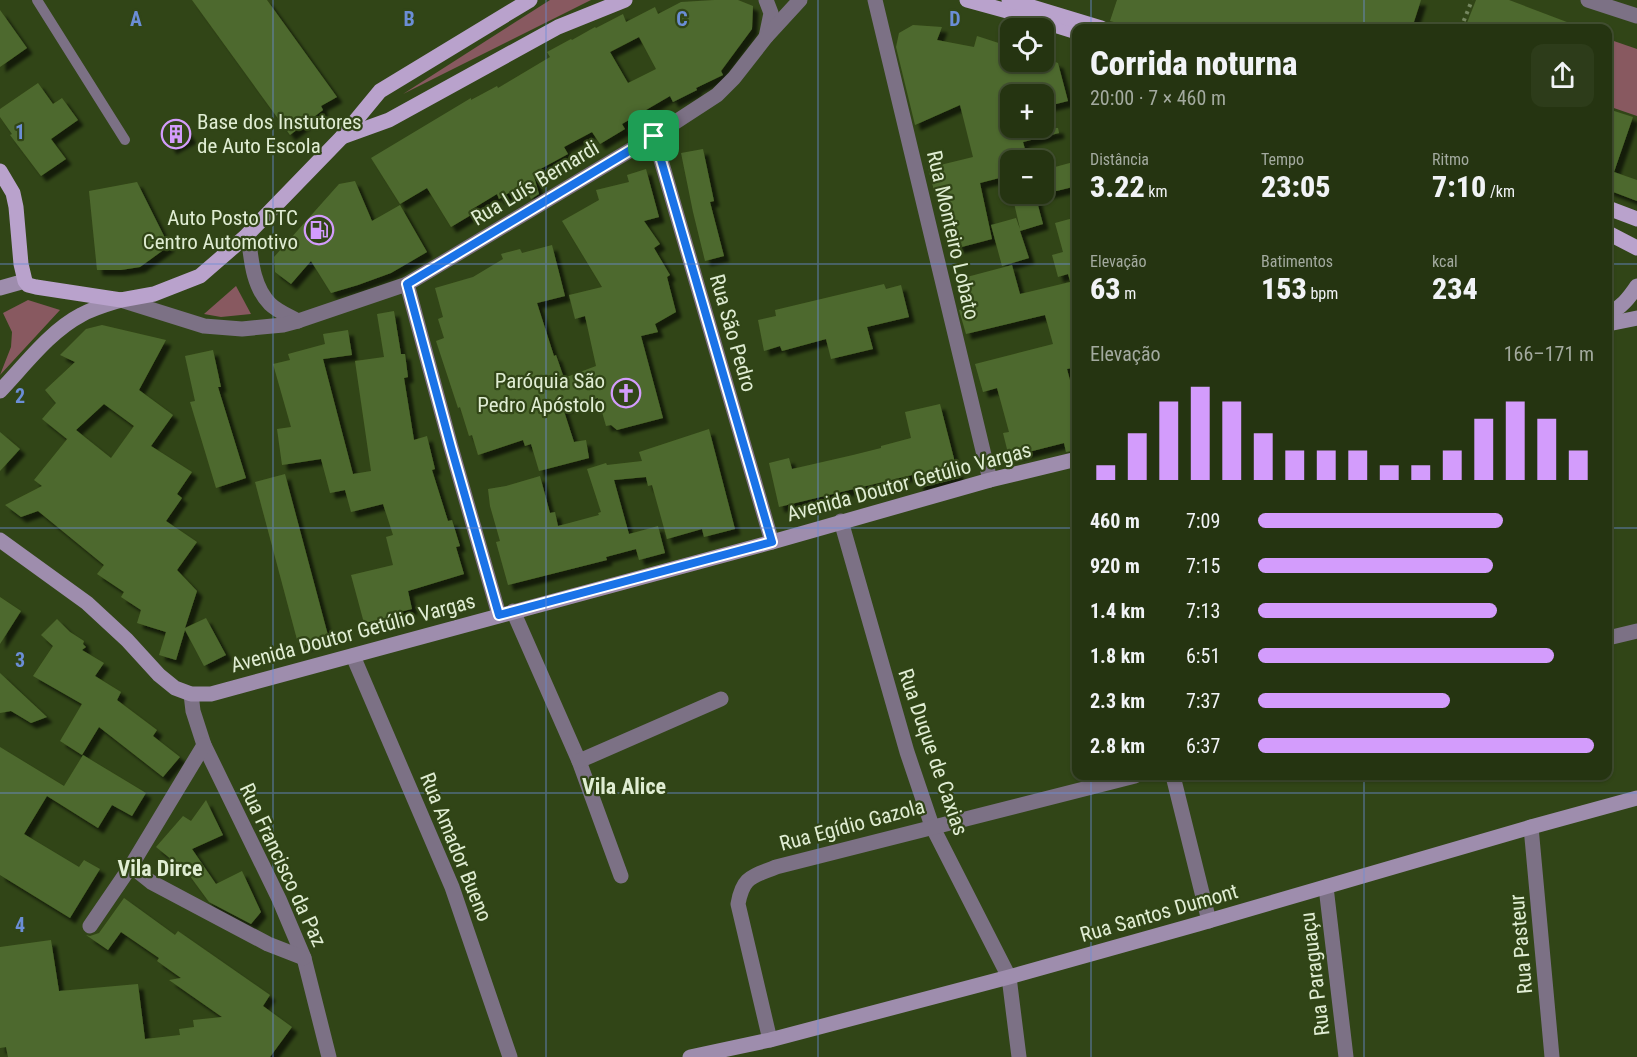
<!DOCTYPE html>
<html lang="pt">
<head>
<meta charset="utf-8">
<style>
	:root { --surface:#253411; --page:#2d3c1a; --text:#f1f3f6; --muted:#a3aa9f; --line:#424f31; --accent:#d39cfc }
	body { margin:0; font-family:"Roboto Condensed",sans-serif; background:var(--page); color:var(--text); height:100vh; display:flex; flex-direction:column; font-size:22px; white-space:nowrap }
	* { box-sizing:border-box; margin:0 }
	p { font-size:20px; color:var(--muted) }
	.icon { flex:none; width:33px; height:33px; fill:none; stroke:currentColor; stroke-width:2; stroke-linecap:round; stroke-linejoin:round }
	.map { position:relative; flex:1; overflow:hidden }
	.panel { position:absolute; left:1072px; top:24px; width:540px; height:756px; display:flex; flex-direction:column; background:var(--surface); border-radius:12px; box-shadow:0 2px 4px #0004,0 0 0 2px var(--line) }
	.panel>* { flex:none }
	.tools { position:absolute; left:1000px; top:18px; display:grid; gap:12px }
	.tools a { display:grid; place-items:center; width:54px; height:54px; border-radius:12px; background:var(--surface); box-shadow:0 2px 4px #0004,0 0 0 2px var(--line); font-size:30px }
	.pin { position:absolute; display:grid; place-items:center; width:51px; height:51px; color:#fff; margin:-26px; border-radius:12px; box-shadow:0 3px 9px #0006 }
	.round { display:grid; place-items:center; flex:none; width:63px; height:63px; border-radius:12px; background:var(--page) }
	.overview { display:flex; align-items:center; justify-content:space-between; height:102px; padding:0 18px }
	h1 { font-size:33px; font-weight:800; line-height:45px }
	.stats { display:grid; grid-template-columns:repeat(3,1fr); gap:9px; height:102px; padding:6px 18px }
	.stats div { display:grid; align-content:center }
	.stats b { font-size:30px; font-weight:800 }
	.stats small { font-size:16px; font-weight:400 }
	.stats p { font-size:16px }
	.chart { height:168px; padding:12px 18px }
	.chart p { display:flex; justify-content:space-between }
	.chart svg { width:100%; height:108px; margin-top:6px; stroke:var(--accent); stroke-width:6 }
	ul { padding:0 18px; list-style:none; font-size:20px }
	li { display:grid; grid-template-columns:96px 72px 1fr; align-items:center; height:45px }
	li i { height:15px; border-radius:8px; background:var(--accent) }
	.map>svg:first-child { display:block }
	.green { fill:#885960 }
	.building { fill:#4e692d; fill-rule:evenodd; filter:url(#shadow) }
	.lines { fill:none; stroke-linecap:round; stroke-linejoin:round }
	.path { stroke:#74865f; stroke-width:4; stroke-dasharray:3 4.5; stroke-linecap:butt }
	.lane { stroke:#7c7185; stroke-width:10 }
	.street { stroke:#7c7185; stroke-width:15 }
	.secondary { stroke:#9e8dad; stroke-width:15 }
	.primary { stroke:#b9a2cc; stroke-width:15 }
	.route-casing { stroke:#fff; stroke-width:12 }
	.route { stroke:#1a73e8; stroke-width:8 }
	.grid { fill:none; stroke:#6b8ed6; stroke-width:1.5; stroke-opacity:0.55 }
	.labels { text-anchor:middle; stroke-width:4.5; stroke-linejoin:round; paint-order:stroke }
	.poi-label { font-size:21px; fill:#e0edd3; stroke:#314517; text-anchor:end }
	.street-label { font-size:21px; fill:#e0edd3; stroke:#314517 }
	.neighbourhood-label { font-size:22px; font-weight:bold; fill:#e0edd3; stroke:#314517 }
	.grid-label { font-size:20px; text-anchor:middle; font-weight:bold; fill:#6b8ed6; stroke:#314517; stroke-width:4.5; stroke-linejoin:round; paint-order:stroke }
</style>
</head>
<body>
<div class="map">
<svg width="1637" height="1057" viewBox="0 0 1637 1057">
	<defs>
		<filter id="shadow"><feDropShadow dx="5.5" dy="5.5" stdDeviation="1.5" flood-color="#0009"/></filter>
	</defs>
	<rect width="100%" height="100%" fill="#314517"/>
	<g class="green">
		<polygon points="550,0 591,0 403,94"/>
		<polygon points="1608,39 1637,49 1637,116 1608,106"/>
		<polygon points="236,286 251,314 221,317 204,314"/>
		<polygon points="28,300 60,310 0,375 11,347 12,332 3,313"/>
	</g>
	<g class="building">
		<polygon points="192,0 267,0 337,97 321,106 323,110 290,135"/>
		<path d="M714,0H738L753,6L752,29L721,71L723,75L696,88L697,90L673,102L670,96L622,124L625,129L600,144L592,132L564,147L568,154L533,173L539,194L531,199L523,184L499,199L497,194L469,211L471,215L451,227L427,188L400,204L371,158L471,98V100L497,86L498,88L550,57L547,52L571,39L572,40L595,27L596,28L623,14L626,22L655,7L658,14L681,2ZM639,37L656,69L628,83L610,52Z"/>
		<polygon points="1117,0 1421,0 1412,28 1136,28 1110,21"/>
		<polygon points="1476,0 1509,0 1580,27 1580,28 1465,28"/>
		<polygon points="0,10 27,48 0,67"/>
		<polygon points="913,25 942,27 937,40 974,47 977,36 1011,47 1011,62 1044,62 1044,58 1058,63 1068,101 1044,107 1044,94 1011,94 1011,128 1058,128 1059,133 1023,142 1028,160 1011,160 1011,175 980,183 992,239 958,248 951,223 949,223 942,193 935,194 928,168 973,157 960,105 915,125 896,47 899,33"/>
		<polygon points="38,83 53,104 62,98 78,120 51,139 66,159 41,176 10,135 12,134 0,117 0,109"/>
		<polygon points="1608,109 1633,117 1614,172 1637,180 1637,201 1608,190"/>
		<polygon points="179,119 191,138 171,149 161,130"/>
		<polygon points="703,149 714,201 710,202 724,256 705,261 693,212 681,153"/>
		<polygon points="1077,161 1077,186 1044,194 1044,170"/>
		<polygon points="646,169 659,217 644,221 660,244 654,248 670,275 667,277 676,312 655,324 658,332 641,336 663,418 617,430 611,425 606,426 598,398 563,408 574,442 586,440 589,458 539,471 531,444 525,446 523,440 478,455 472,435 469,436 460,407 458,408 436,341 444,338 438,319 443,317 435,288 473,277 503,259 501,254 520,249 522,253 552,245 565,296 537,303 554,356 556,355 564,378 596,366 585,316 575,319 569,295 602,287 562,221 599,200 596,190 629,182 627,175"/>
		<polygon points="355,181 372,221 400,205 427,252 391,273 358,285 331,293 311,261 291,284 275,272 274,257 339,184"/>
		<polygon points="137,182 169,246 140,267 121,270 97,270 89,191"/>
		<polygon points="1012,194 1035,194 1043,224 1020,231 1029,258 1002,266 991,225 1016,218 1020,229"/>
		<polygon points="1077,217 1077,287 1072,288 1068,274 1058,277 1052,255 1063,252 1055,223"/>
		<polygon points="1012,265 1020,294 1070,282 1077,312 1077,367 1067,369 1077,406 1077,450 1066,452 1064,443 1009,457 1003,433 1009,432 997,388 983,392 975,364 1053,344 1045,315 966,334 959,310 970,307 963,278"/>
		<polygon points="884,284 886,289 901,285 909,317 867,327 873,349 831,359 826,339 782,351 780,346 764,351 758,320 776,316 775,310"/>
		<polygon points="394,311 401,354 405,354 408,377 404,378 414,440 427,436 435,469 432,470 448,521 452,520 460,546 456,547 464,574 408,591 412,609 387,615 388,618 364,623 351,575 393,565 386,537 393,535 383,504 351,512 345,490 330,493 321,459 282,465 277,429 291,427 273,364 290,360 288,354 325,344 323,334 348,330 352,355 323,359 353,474 371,471 355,361 384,357 377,314"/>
		<path d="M102,325L166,340L139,390L173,415L151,446L192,472L177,494L182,498L166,521L197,542L177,570L197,591L185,628L206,618L226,655L204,666L185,630L176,660L159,655L166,632L137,623L141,610L121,597L124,592L97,574L104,565L38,511L21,517L5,505L42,486L34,480L68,438L67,439L42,419L56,403L45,390L75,362L60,355L86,329ZM104,404L134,426L111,458L76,430Z"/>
		<polygon points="213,350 221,387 218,387 246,478 216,488 190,402 195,401 185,356"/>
		<polygon points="940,404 959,478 919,488 916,474 779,507 769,463 789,458 792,469 853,455 881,448 881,446 911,438 905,412"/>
		<polygon points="709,429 735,529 704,537 702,529 667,539 652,485 648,486 646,477 614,480 629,534 658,526 665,553 639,560 636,549 606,557 607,560 508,585 496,542 500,541 490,506 488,489 506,486 540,476 550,513 555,512 558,526 599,515 598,513 601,512 587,469 606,463 607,465 642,461 639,452"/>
		<polygon points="0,432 20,449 0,471"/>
		<polygon points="285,474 329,639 299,647 255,482"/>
		<polygon points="0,597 21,611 0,644"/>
		<polygon points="57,619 70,632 84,641 83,644 86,647 82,650 104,663 95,676 121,692 117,700 157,730 153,736 180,757 163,777 99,727 82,755 60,741 82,704 33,676 53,646 41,635"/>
		<polygon points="0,673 18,690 47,717 31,723 11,711 0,713"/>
		<polygon points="0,747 64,786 83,755 146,793 132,816 112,805 98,828 47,796 24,834 79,867 84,860 100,869 70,918 0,875"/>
		<polygon points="206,800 223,835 192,849 216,884 242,871 261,912 251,924 209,902 187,872 156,847 183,816 191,821"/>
		<polygon points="124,898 175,935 178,931 270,995 263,1006 292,1027 270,1057 8,1057 6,1047 0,1048 0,947 51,940 59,991 138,984 145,1039 180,1035 179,1029 194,1027 193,1020 222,1017 169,980 181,978 157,961 159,958 121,932 108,950 86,935 90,936 99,933"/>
	</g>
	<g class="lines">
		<polyline class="path" points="1461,28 1472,0"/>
		<polyline class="lane" points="37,0 125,140"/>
		<g class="street">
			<polyline points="766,0 771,13 766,37"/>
			<polyline points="875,0 990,480"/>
			<polyline points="1588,0 1637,16"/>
			<polyline points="654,136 772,542"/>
			<path d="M248,234C251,257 252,286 270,304C277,311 289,316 298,321"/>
			<polyline points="407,284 451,447 499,615"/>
			<polyline points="121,300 204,326 242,329 283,325 298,321 407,284 654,136 717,95 734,78 766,37 800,0"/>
			<polyline points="841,521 907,752 932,826 1009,977 1019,1057"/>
			<polyline points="513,611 579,761 621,876"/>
			<polyline points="1608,638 1637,631"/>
			<polyline points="353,656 452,887 510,1057"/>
			<polyline points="191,694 193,711 204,745 279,899 304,958 329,1057"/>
			<polyline points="579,761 721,699"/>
			<polyline points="1173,776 1209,921"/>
			<polyline points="1531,827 1552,1057"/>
			<polyline points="131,866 151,882 268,944 304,958"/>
			<polyline points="1326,887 1346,1057"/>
			<polyline points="90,926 131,866 204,745"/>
			<path d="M770,1040L738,904C743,876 752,877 776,867L1135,776"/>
		</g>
		<g class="secondary">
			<polyline points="0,288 25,281"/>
			<path d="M1608,314C1621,308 1629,298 1637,286"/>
			<polyline points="1608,324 1637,318"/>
			<path d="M0,391C24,366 50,331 81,315C93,308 108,304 121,300"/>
			<polyline points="0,540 87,603 127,640 159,675 175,688 191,694 211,694 772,542 990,480 1077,459"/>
			<polyline points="690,1057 770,1040 1009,977 1198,924 1531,827 1637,798"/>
		</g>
		<g class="primary">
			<polyline points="967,0 1029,17 1077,32"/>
			<polyline points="1009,0 1101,28"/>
			<polyline points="342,137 389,120 558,27 625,0"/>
			<polyline points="0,171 13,193 16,207 21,264 25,281 28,285 36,287 121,300 154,294 200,276 245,237 342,137 380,91 530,0"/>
			<polyline points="1608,208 1637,219"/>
			<polyline points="1608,233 1637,248"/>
		</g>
	</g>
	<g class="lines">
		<g class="route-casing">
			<polygon id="route" points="654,136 772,542 499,615 451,447 407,284"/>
		</g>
		<use href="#route" class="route"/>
	</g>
	<path class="grid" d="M273,0V1057M546,0V1057M818,0V1057M1091,0V28M1364,0V28M0,264H1077M1608,264H1637M0,528H1077M1608,528H1637M1091,776V1057M1364,776V1057M0,793H1637"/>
	<defs>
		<g id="building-ring" transform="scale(1.5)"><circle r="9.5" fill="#314517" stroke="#d39cfc" stroke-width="1.5"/><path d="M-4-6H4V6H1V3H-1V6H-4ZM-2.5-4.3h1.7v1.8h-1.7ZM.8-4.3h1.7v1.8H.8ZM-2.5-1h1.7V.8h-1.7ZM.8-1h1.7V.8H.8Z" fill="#d39cfc"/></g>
		<g id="fuel-ring" transform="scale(1.5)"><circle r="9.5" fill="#314517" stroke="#d39cfc" stroke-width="1.5"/><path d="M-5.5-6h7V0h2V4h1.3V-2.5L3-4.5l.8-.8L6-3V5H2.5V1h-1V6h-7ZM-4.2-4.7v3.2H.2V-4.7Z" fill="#d39cfc"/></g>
		<g id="church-ring" transform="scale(1.5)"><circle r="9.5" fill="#314517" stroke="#d39cfc" stroke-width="1.5"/><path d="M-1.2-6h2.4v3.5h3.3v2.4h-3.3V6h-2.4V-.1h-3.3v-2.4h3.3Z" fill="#d39cfc"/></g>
	</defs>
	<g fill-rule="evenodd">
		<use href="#building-ring" x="176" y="134"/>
		<use href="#fuel-ring" x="319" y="230"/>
		<use href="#church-ring" x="626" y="393"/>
	</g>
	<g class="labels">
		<g class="poi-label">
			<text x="197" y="129" text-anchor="start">Base dos Instutores<tspan x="197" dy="24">de Auto Escola</tspan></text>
			<text x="298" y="225">Auto Posto DTC<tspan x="298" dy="24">Centro Automotivo</tspan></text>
			<text x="605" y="388">Paróquia São<tspan x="605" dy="24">Pedro Apóstolo</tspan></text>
		</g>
		<g class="street-label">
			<text transform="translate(535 183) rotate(-31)" y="7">Rua Luís Bernardi</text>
			<text transform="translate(953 235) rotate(77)" y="7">Rua Monteiro Lobato</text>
			<text transform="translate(733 333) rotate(74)" y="7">Rua São Pedro</text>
			<text transform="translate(909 482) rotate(-15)" y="7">Avenida Doutor Getúlio Vargas</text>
			<text transform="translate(353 633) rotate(-15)" y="7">Avenida Doutor Getúlio Vargas</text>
			<text transform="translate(933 752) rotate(71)" y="7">Rua Duque de Caxias</text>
			<text transform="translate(852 825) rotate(-15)" y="7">Rua Egídio Gazola</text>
			<text transform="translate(456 847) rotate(68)" y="7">Rua Amador Bueno</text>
			<text transform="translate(283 865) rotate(65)" y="7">Rua Francisco da Paz</text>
			<text transform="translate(1159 913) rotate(-16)" y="7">Rua Santos Dumont</text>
			<text transform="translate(1521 944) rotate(-95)" y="7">Rua Pasteur</text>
			<text transform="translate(1315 974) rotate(-97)" y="7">Rua Paraguaçu</text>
		</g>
		<g class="neighbourhood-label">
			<text x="624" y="794">Vila Alice</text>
			<text x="160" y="876">Vila Dirce</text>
		</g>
	</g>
	<g class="grid-label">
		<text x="136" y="26">A</text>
		<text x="409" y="26">B</text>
		<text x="682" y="26">C</text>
		<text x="955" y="26">D</text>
		<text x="20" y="139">1</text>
		<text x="20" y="403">2</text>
		<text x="20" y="667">3</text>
		<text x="20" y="932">4</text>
	</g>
</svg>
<div class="tools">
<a><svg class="icon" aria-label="locate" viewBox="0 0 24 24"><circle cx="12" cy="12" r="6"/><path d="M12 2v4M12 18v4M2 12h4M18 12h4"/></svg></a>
<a>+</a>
<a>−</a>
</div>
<div class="pin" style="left:654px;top:136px;background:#1e9e55"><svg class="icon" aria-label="arrive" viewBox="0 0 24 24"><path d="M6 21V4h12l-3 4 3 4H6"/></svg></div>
<section class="panel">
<div class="overview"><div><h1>Corrida noturna</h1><p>20:00 · 7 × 460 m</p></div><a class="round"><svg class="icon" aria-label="share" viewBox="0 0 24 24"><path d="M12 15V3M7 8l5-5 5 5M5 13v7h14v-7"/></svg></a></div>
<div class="stats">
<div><p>Distância</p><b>3.22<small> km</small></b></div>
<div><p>Tempo</p><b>23:05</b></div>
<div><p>Ritmo</p><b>7:10<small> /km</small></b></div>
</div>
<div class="stats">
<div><p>Elevação</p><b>63<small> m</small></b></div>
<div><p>Batimentos</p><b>153<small> bpm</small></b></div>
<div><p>kcal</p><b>234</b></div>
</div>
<div class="chart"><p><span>Elevação</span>166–171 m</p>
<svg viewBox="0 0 160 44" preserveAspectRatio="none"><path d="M5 44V38M15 44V25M25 44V12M35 44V6M45 44V12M55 44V25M65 44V32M75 44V32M85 44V32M95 44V38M105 44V38M115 44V32M125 44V19M135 44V12M145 44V19M155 44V32"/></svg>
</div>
<ul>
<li><b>460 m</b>7:09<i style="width:73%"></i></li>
<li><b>920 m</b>7:15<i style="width:70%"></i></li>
<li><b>1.4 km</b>7:13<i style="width:71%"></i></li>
<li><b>1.8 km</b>6:51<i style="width:88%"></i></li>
<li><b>2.3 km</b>7:37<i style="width:57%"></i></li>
<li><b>2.8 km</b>6:37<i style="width:100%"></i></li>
</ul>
</section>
</div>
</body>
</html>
